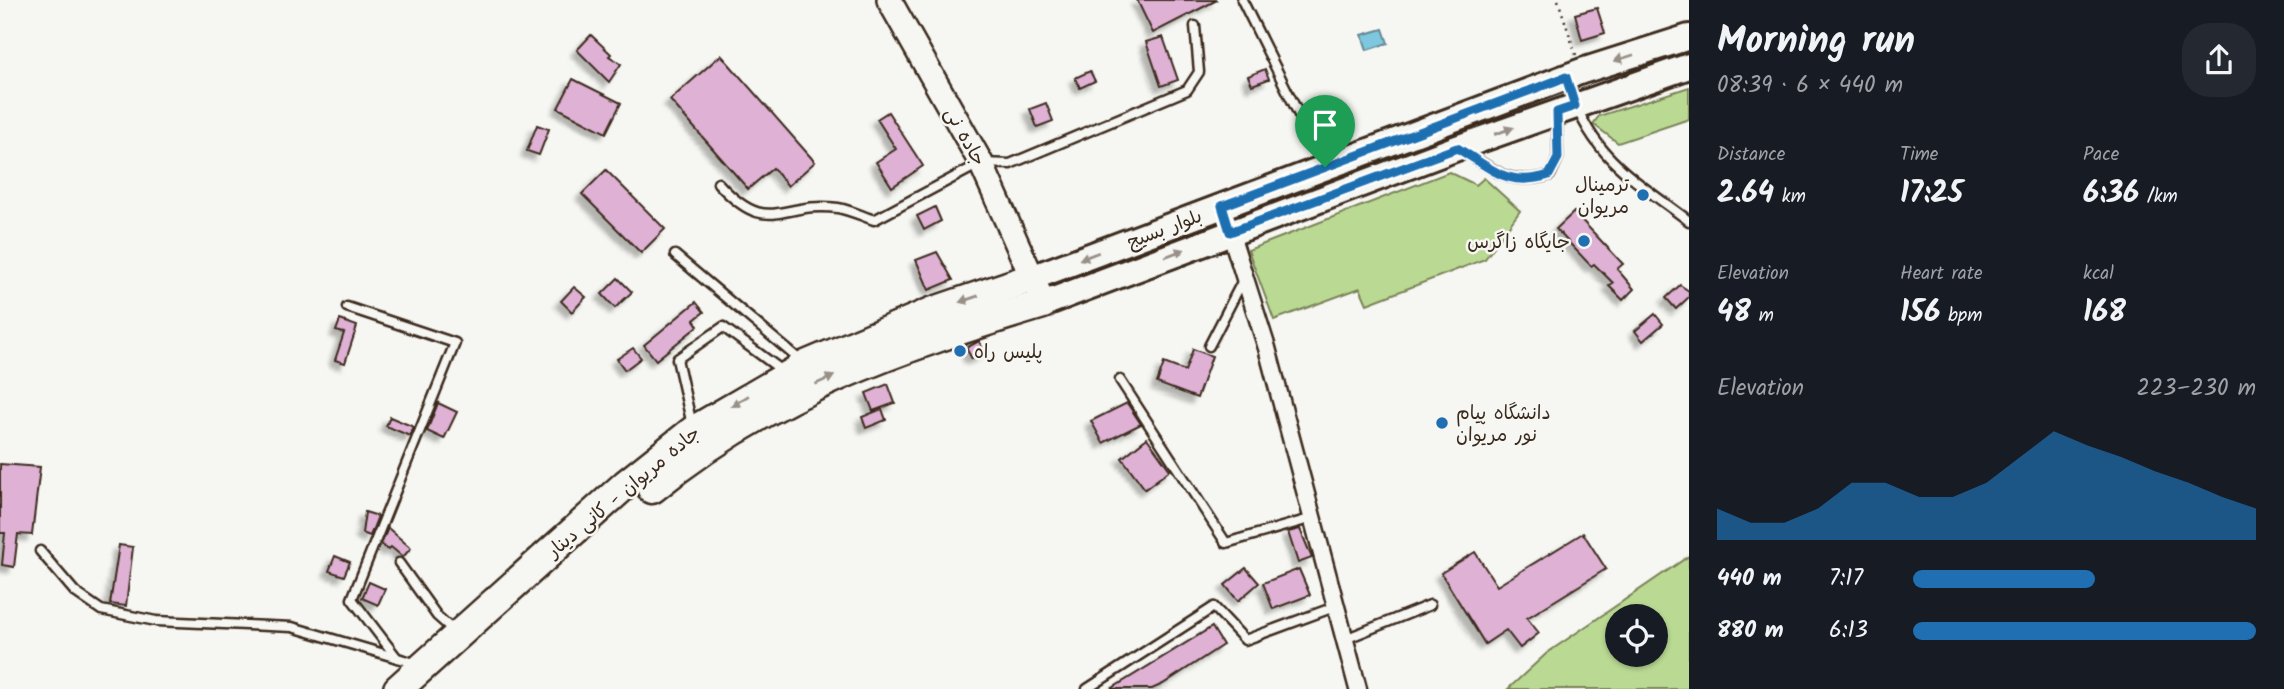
<!DOCTYPE html>
<html lang="en">
<head>
<meta charset="utf-8">
<style>
	:root { --surface:#171b24; --page:#242831; --text:#f1f3f6; --muted:#9ea1a6; --accent:#1f6fb2 }
	body { margin:0; font-family:Kalam,"Playpen Sans Arabic",sans-serif; background:var(--page); color:var(--text); height:100vh; display:flex; flex-direction:column; font-size:26px; white-space:nowrap }
	* { box-sizing:border-box; margin:0 }
	p { font-size:23px; color:var(--muted) }
	.icon { flex:none; width:38px; height:38px; fill:none; stroke:currentColor; stroke-width:2; stroke-linecap:round; stroke-linejoin:round }
	.map { position:relative; flex:1; overflow:hidden }
	.side { display:flex; flex-direction:column; background:var(--surface); width:595px }
	.side>* { flex:none }
	.controls { position:absolute; left:1605px; top:604px; display:grid; gap:14px }
	.controls a { display:grid; place-items:center; width:63px; height:63px; border-radius:50%; background:var(--surface); box-shadow:0 2px 5px #0004; font-size:35px }
	.pin { position:absolute; display:grid; place-items:center; width:60px; height:60px; color:#fff; margin:-72px -30px; border-radius:50% 50% 50% 0; rotate:-45deg; box-shadow:0 0 7px #0007 }
	.pin .icon { rotate:45deg }
	.round { display:grid; place-items:center; flex:none; width:74px; height:74px; border-radius:28px; background:var(--page) }
	.head { display:flex; align-items:center; justify-content:space-between; height:119px; padding:0 28px }
	h1 { font-size:38px; font-weight:700; line-height:52px }
	.metrics { display:grid; grid-template-columns:repeat(3,1fr); gap:10px; height:119px; padding:7px 28px }
	.metrics div { display:grid; align-content:center }
	.metrics b { font-size:30px; font-weight:700 }
	.metrics small { font-size:19px; font-weight:400 }
	.metrics p { font-size:19px }
	.chart { height:196px; padding:14px 28px }
	.chart p { display:flex; justify-content:space-between }
	.chart svg { width:100%; height:126px; margin-top:7px; fill:var(--accent); opacity:.7 }
	ul { padding:0 28px; list-style:none; font-size:23px }
	li { display:grid; grid-template-columns:112px 84px 1fr; align-items:center; height:52px }
	li i { height:18px; border-radius:9px; background:var(--accent) }
	main { display:flex; flex:1; min-height:0 }
	.map>svg:first-child { display:block }
	.green { fill:#bada93; stroke:#7a8258; stroke-width:2; fill-rule:evenodd }
	.water { fill:#7ec7df; stroke:#638892; stroke-width:2 }
	.building { fill:#dfb1d4; stroke:#3b2a1e; stroke-width:2; filter:url(#shadow) }
	.lines { fill:none; stroke-linecap:round; stroke-linejoin:round }
	.lane-casing { stroke:#3b2a1e; stroke-width:13 }
	.street-casing { stroke:#3b2a1e; stroke-width:21 }
	.secondary-casing { stroke:#3b2a1e; stroke-width:28 }
	.primary-casing { stroke:#3b2a1e; stroke-width:30 }
	.highway-casing { stroke:#3b2a1e; stroke-width:33 }
	.path { stroke:#3b2a1e; stroke-width:2.5; stroke-dasharray:2 5; stroke-linecap:butt }
	.lane { stroke:#f6f6f2; stroke-width:8 }
	.street { stroke:#f6f6f2; stroke-width:16 }
	.secondary { stroke:#f6f6f2; stroke-width:23 }
	.primary { stroke:#f6f6f2; stroke-width:24 }
	.highway { stroke:#f6f6f2; stroke-width:28 }
	.oneway { fill:#989088 }
	.route-casing { stroke:#fff; stroke-width:14 }
	.route { stroke:#1f6fb2; stroke-width:9 }
	.poi-dot { fill:#1f6fb2; stroke:#f6f6f2; stroke-width:2.5 }
	.labels { text-anchor:middle; stroke-width:5; stroke-linejoin:round; paint-order:stroke }
	.street-label { font-size:19px; fill:#3b2a1e; stroke:#f6f6f2 }
	.poi-label { font-size:19px; fill:#3b2a1e; stroke:#f6f6f2; text-anchor:end }
</style>
</head>
<body>
<main>
<div class="map">
<svg width="1689" height="689" viewBox="0 0 1689 689">
	<defs>
		<filter id="shadow"><feDropShadow dx="-5.5" dy="5.5" stdDeviation="2" flood-color="#0004"/></filter>
	</defs>
	<rect width="100%" height="100%" fill="#f6f6f2"/>
	<filter id="ink" filterUnits="userSpaceOnUse"><feTurbulence type="fractalNoise" baseFrequency=".0143" numOctaves="2"/><feDisplacementMap in="SourceGraphic" scale="14" xChannelSelector="R" yChannelSelector="G"/><feConvolveMatrix kernelMatrix="1 2 1 2 8 2 1 2 1" color-interpolation-filters="sRGB"/></filter>
	<g filter="url(#ink)">
		<g class="green">
			<polygon points="1689,87 1689,119 1618,143 1593,124 1599,116"/>
			<polygon points="1449,172 1476,185 1484,178 1520,211 1485,259 1367,304 1360,288 1274,320 1248,250"/>
			<path d="M1689,556V689H1508L1547,653ZM1617,616H1656V654H1617Z"/>
		</g>
		<polygon class="water" points="1383,29 1388,43 1367,50 1362,35"/>
		<g class="building">
			<polygon points="1137,0 1217,0 1153,33"/>
			<polygon points="1597,8 1605,33 1582,40 1575,14"/>
			<polygon points="591,35 611,54 609,56 621,64 609,82 577,50"/>
			<polygon points="1163,37 1178,80 1161,86 1146,42"/>
			<polygon points="721,55 815,162 788,186 773,168 748,189 670,100"/>
			<polygon points="1265,69 1269,79 1252,85 1248,76"/>
			<polygon points="1090,71 1095,81 1080,88 1075,78"/>
			<polygon points="573,79 621,103 606,133 558,108"/>
			<polygon points="1046,103 1053,121 1037,127 1030,109"/>
			<polygon points="888,112 923,166 892,187 876,162 896,149 877,119"/>
			<polygon points="537,125 549,129 539,155 527,151"/>
			<polygon points="606,170 665,229 641,253 582,194"/>
			<polygon points="935,207 941,221 924,230 917,216"/>
			<polygon points="1574,212 1623,264 1617,269 1634,289 1623,300 1609,286 1613,283 1594,264 1591,266 1556,229"/>
			<polygon points="937,252 953,280 929,290 916,260"/>
			<polygon points="618,278 632,292 615,308 602,294"/>
			<polygon points="1680,285 1689,291 1689,297 1676,309 1666,298"/>
			<polygon points="574,287 586,297 572,312 561,301"/>
			<polygon points="696,302 704,312 694,320 698,326 656,360 644,345"/>
			<polygon points="1655,314 1663,324 1643,341 1635,331"/>
			<polygon points="340,320 357,326 345,363 335,360 344,333 336,331"/>
			<polygon points="979,341 985,353 972,359 966,348"/>
			<polygon points="633,348 641,358 625,370 617,359"/>
			<polygon points="1193,349 1212,356 1197,398 1157,383 1164,363 1185,371"/>
			<polygon points="888,384 895,403 873,411 866,393"/>
			<polygon points="438,403 457,412 444,439 427,431"/>
			<polygon points="1127,403 1141,424 1103,443 1091,421"/>
			<polygon points="882,409 886,420 866,428 862,417"/>
			<polygon points="390,417 414,427 410,436 386,426"/>
			<polygon points="1147,438 1170,470 1145,489 1122,458"/>
			<polygon points="0,464 40,467 32,535 18,534 14,567 2,565 5,533 0,533"/>
			<polygon points="365,512 378,516 370,536 362,533"/>
			<polygon points="388,528 411,548 403,557 391,547 388,550 381,544"/>
			<polygon points="1300,529 1312,558 1298,563 1288,532"/>
			<polygon points="1583,533 1606,569 1527,618 1539,633 1520,648 1506,630 1485,644 1441,573 1475,552 1497,586"/>
			<polygon points="119,545 133,547 126,606 110,604"/>
			<polygon points="335,556 350,562 344,576 329,571"/>
			<polygon points="1246,568 1259,583 1238,601 1225,585"/>
			<polygon points="1299,569 1310,595 1273,609 1263,583"/>
			<polygon points="369,582 385,589 378,605 362,598"/>
			<polygon points="1212,627 1223,645 1163,684 1152,689 1111,689"/>
		</g>
		<g class="lines">
			<g class="lane-casing">
				<g id="lane">
					<polyline points="1242,0 1323,163"/>
					<path d="M1566,79C1590,156 1628,175 1689,221"/>
					<path d="M1463,151C1496,171 1510,187 1550,175L1558,158L1557,117"/>
					<path d="M718,183C769,239 780,200 838,208C850,210 862,216 874,220L981,163L1010,164L1187,90L1199,72L1195,26"/>
					<polyline points="675,255 801,361"/>
					<polyline points="347,307 455,343 352,599 397,658"/>
					<polyline points="1209,346 1243,280"/>
					<polyline points="1120,380 1226,543 1313,518"/>
					<polyline points="692,425 677,359 723,327 784,372"/>
					<polyline points="40,551 75,592 101,610 156,621 292,627 418,664"/>
					<polyline points="399,563 437,616 454,631"/>
					<polyline points="1345,639 1430,605"/>
					<polyline points="1087,689 1214,607 1245,640 1337,606"/>
				</g>
			</g>
			<g class="street-casing">
				<polyline id="street" points="1222,206 1267,348 1358,689"/>
			</g>
			<g class="secondary-casing">
				<polyline id="secondary" points="889,0 981,163 1039,293"/>
			</g>
			<g class="primary-casing">
				<g id="primary">
					<polyline points="1034,277 1582,71 1689,37"/>
					<polyline points="1043,304 1457,148 1689,66"/>
				</g>
			</g>
			<g class="highway-casing">
				<g id="highway">
					<path d="M652,489C770,392 900,347 1043,304"/>
					<polyline points="398,689 626,484 694,430 806,365 934,311 1034,277"/>
				</g>
			</g>
			<polyline class="path" points="1558,0 1576,55"/>
			<use href="#lane" class="lane"/>
			<use href="#street" class="street"/>
			<use href="#secondary" class="secondary"/>
			<use href="#primary" class="primary"/>
			<use href="#highway" class="highway"/>
		</g>
		<defs><path id="oneway-solid" d="M-6-.8H1V-3.2L6.5 0L1 3.2V.8H-6Z" transform="scale(1.75)"/></defs>
		<g class="oneway">
			<use href="#oneway-solid" transform="translate(1624 58) rotate(162)"/>
			<use href="#oneway-solid" transform="translate(1504 131) rotate(-20)"/>
			<use href="#oneway-solid" transform="translate(1175 253) rotate(-21)"/>
			<use href="#oneway-solid" transform="translate(1089 256) rotate(159)"/>
			<use href="#oneway-solid" transform="translate(969 299) rotate(161)"/>
			<use href="#oneway-solid" transform="translate(825 380) rotate(-24)"/>
			<use href="#oneway-solid" transform="translate(740 401) rotate(148)"/>
		</g>
	</g>
	<g class="lines" filter="url(#ink)">
		<g class="route-casing">
			<path id="route" d="M1566,77L1575,106L1557,112L1558,158L1549,175C1507,188 1493,169 1457,148L1230,232L1222,206Z"/>
		</g>
		<use href="#route" class="route"/>
	</g>
	<g class="poi-dot">
		<circle cx="1643" cy="195" r="7"/>
		<circle cx="1584" cy="241" r="7"/>
		<circle cx="960" cy="351" r="7"/>
		<circle cx="1442" cy="423" r="7"/>
	</g>
	<g class="labels">
		<g class="street-label">
			<text transform="translate(966 136) rotate(61)" y="7">جاده نی</text>
			<text transform="translate(1164 228) rotate(-21)" y="7">بلوار بسیج</text>
			<text transform="translate(623 491) rotate(-40)" y="7">جاده مریوان - کانی دینار</text>
		</g>
		<g class="poi-label">
			<text x="1629" y="191">ترمینال<tspan x="1629" dy="22">مریوان</tspan></text>
			<text x="1570" y="248">جایگاه زاگرس</text>
			<text x="974" y="358" text-anchor="start">پلیس راه</text>
			<text x="1456" y="419" text-anchor="start">دانشگاه پیام<tspan x="1456" dy="22">نور مریوان</tspan></text>
		</g>
	</g>
</svg>
<div class="controls">
<a><svg class="icon" aria-label="locate" viewBox="0 0 24 24"><circle cx="12" cy="12" r="6"/><path d="M12 2v4M12 18v4M2 12h4M18 12h4"/></svg></a>
</div>
<div class="pin" style="left:1325px;top:167px;background:#1e9e55"><svg class="icon" aria-label="arrive" viewBox="0 0 24 24"><path d="M6 21V4h12l-3 4 3 4H6"/></svg></div>
</div>
<section class="side">
<div class="head"><div><h1>Morning run</h1><p>08:39 · 6 × 440 m</p></div><a class="round"><svg class="icon" aria-label="share" viewBox="0 0 24 24"><path d="M12 15V3M7 8l5-5 5 5M5 13v7h14v-7"/></svg></a></div>
<div class="metrics">
<div><p>Distance</p><b>2.64<small> km</small></b></div>
<div><p>Time</p><b>17:25</b></div>
<div><p>Pace</p><b>6:36<small> /km</small></b></div>
</div>
<div class="metrics">
<div><p>Elevation</p><b>48<small> m</small></b></div>
<div><p>Heart rate</p><b>156<small> bpm</small></b></div>
<div><p>kcal</p><b>168</b></div>
</div>
<div class="chart"><p><span>Elevation</span>223–230 m</p>
<svg viewBox="0 0 160 44" preserveAspectRatio="none"><path d="M0 44V33L10 38L20 38L30 33L40 24L50 24L60 29L70 29L80 24L90 15L100 6L110 11L120 15L130 20L140 24L150 29L160 33V44z"/></svg>
</div>
<ul>
<li><b>440 m</b>7:17<i style="width:53%"></i></li>
<li><b>880 m</b>6:13<i style="width:100%"></i></li>
</ul>
</section>
</main>
</body>
</html>
